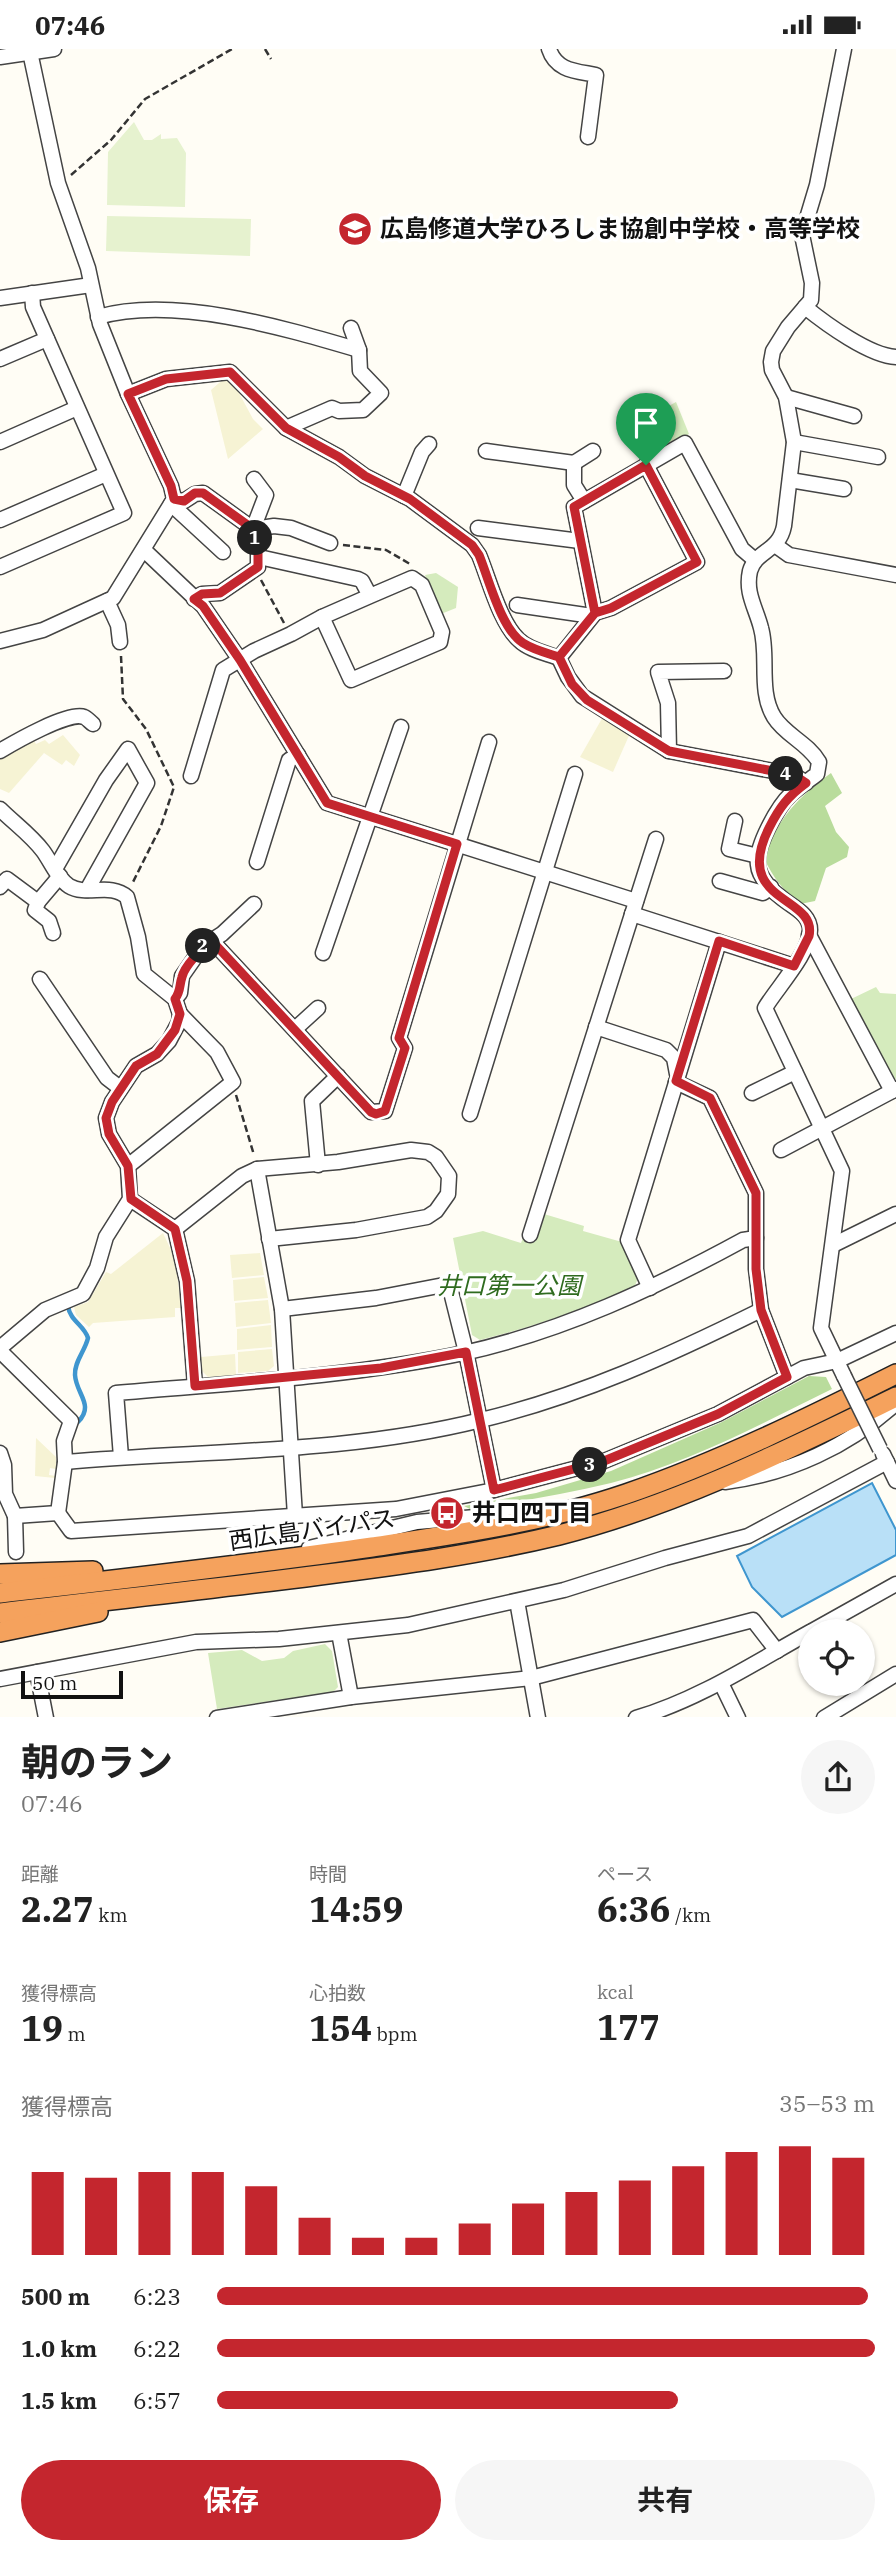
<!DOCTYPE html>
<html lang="ja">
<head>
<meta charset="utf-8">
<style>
	:root { --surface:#fff; --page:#f6f6f6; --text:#222; --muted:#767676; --accent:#c4262e }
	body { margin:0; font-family:"IBM Plex Serif","Noto Sans JP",serif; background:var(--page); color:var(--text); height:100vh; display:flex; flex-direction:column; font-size:26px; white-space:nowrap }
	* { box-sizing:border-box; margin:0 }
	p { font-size:23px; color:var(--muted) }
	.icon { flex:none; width:38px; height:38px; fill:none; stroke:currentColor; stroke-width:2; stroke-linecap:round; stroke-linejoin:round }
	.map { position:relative; height:1668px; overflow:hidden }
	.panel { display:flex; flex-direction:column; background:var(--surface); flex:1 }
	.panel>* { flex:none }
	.tools { position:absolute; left:798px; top:1570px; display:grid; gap:14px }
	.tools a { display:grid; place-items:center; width:77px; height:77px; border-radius:50%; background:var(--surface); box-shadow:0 2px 5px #0004; font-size:35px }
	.scale { position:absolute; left:21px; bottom:18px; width:102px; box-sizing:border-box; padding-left:7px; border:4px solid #111; border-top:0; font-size:19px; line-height:24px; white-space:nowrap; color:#111; -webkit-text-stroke:5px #fff; paint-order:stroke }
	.pin { position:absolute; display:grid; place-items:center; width:60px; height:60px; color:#fff; margin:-72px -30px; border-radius:50% 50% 50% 0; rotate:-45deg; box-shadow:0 0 7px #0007 }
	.pin .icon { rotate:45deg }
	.km { position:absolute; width:35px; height:35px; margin:-18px; border-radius:50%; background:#222; color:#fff; font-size:19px; line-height:35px; text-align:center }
	.round { display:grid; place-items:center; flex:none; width:74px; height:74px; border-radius:37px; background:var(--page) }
	.summary { display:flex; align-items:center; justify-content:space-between; height:119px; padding:0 21px }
	h1 { font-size:38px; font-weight:700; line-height:52px }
	.metrics { display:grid; grid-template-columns:repeat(3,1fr); gap:10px; height:119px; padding:7px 21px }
	.metrics div { display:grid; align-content:center }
	.metrics b { font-size:35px; font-weight:700 }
	.metrics small { font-size:19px; font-weight:400 }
	.metrics p { font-size:19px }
	.chart { height:196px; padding:14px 21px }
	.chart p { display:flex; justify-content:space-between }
	.chart svg { width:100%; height:126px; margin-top:7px; stroke:var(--accent); stroke-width:6 }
	.primary-button { display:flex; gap:14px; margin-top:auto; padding:14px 21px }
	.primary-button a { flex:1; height:80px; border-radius:42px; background:var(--accent); color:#fff; font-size:28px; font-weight:700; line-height:80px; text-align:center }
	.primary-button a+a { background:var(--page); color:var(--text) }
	ul { padding:0 21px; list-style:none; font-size:23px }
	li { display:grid; grid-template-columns:112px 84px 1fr; align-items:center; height:52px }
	li i { height:18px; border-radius:9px; background:var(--accent) }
	.status { display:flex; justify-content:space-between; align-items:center; height:49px; padding:0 35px; background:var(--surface); direction:ltr }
	.status svg { height:19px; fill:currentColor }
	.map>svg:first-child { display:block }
	.farmland { fill:#f6f3d4 }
	.green { fill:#d5ebbd }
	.forest { fill:#b9dc9c }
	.pitch { fill:#e6f2cf }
	.water { fill:#b9e0f7; stroke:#3f96cf; stroke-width:2 }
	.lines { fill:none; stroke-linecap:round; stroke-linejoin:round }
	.stream { stroke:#3f96cf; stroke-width:4.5 }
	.minor-casing { stroke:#444; stroke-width:17 }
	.highway-casing { stroke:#222; stroke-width:22 }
	.path { stroke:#333; stroke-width:2.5; stroke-dasharray:7 3.5; stroke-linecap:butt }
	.minor { stroke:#fff; stroke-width:14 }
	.highway { stroke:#f5a25d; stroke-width:19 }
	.minor-bridge-casing { stroke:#444; stroke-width:17; stroke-linecap:butt }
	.minor-bridge { stroke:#fff; stroke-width:14 }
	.route-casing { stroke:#fff; stroke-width:14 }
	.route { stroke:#c4262e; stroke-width:9 }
	.labels { text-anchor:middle; stroke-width:7; stroke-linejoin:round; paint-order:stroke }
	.poi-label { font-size:24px; font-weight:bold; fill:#111; stroke:#fff; text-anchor:start }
	.park-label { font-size:24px; font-style:italic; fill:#2f6b1f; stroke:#fff }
	.street-label { font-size:24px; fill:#111; stroke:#fff }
</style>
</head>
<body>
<div class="status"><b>07:46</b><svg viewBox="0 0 49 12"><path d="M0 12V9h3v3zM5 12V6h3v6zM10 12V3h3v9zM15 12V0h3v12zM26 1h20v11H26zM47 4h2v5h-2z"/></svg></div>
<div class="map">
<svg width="896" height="1669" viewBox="0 0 896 1669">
	<rect width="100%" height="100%" fill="#fffdf5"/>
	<g class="farmland">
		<polygon points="227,327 231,329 253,370 263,380 228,410 211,341"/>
		<polygon points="604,666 631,682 613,723 580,708"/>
		<polygon points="63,686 80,706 74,717 66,711 62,716 44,704 9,744 0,740 0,707 31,687 36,695 45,691 49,695"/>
		<polygon points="163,1184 171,1201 177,1225 181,1259 175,1259 175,1268 93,1274 89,1278 76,1266 74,1258 88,1253 106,1223 111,1225"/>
		<polygon points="260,1204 264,1226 232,1229 230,1206"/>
		<polygon points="264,1228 268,1249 234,1252 233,1231"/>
		<polygon points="268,1251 271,1274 236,1278 235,1254"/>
		<polygon points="271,1276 272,1298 237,1301 237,1280"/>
		<polygon points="272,1300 274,1317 268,1322 238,1324 238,1303"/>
		<polygon points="235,1305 236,1326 208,1328 202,1322 201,1308"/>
		<polygon points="36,1389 56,1408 56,1420 50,1419 49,1426 56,1427 55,1429 35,1427"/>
	</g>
	<g class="green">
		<polygon points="676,353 689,385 658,402 629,379"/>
		<polygon points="436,524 458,538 456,559 441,565 425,526"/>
		<polygon points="876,938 880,944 896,945 896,1030 892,1029 851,950"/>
		<path d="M544,1165L584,1177L583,1182L622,1193L638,1229L634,1239C583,1260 533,1278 480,1291L472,1286L453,1189L483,1182L521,1194L523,1189L535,1193Z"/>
		<polygon points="325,1595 332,1602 338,1638 333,1643 217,1660 208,1604 242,1601 262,1612 284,1609 293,1602"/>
	</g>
	<g class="forest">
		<path d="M831,724L842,744L825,757L836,783L849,798L847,808L826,819L815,852L800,855C784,842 773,829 764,809C778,768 798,749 831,724Z"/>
		<path d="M809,1327L826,1328L832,1340C761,1375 689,1414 611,1434C565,1445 517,1453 470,1460L464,1457L536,1444L611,1422L722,1373Z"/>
	</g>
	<g class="pitch">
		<polygon points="134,73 144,91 152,91 161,85 161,90 177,89 186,104 185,158 107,156 108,103"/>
		<polygon points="107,167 251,170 250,207 106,202"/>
	</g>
	<polygon class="water" points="872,1434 896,1481 896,1506 782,1568 752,1538 737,1507"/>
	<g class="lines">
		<path class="stream" d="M68,1257C70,1272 84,1276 88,1289C85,1302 74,1313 75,1326C76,1345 95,1356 78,1373"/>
		<g class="minor-casing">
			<g id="minor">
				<path d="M549,0C556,22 576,22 596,26L588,88"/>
				<path d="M844,0L817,136L802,186L812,234L811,251L788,278L773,302L771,313L772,321L786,348L794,393L784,477C779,503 756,501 750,522C745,544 756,559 761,579C769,607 758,642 774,668C785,686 808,694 819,713L817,725C808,732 799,738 791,745C778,757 755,798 758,816C759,829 773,843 783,850C794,859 810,865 810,881C810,904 776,940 765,959L842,1122L821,1279L844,1327"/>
				<polyline points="0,8 54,0"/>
				<polyline points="0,249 91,236"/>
				<path d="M805,258C826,275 870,307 896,308"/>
				<path d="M98,268C174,246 284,279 359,301"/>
				<polyline points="0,310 47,290"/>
				<path d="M128,345L166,330L230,323L286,379L339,408L365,427L410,450L472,496L479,506C489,530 500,574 519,591C529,601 546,604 559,609"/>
				<polyline points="786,348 854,367"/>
				<polyline points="286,379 332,359 339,362 363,361 381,344 360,322 359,301 351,279"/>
				<polyline points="0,393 77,359"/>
				<polyline points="794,393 878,408"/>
				<polyline points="486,402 574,414 574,436 584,452"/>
				<polyline points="574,414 593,402"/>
				<polyline points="646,416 697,513 611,559 595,564 559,609 568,628 582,647 669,702 794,726 806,734"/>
				<polyline points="790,431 844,440"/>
				<polyline points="404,447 422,403 429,395"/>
				<polyline points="174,450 184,452 195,445 203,444 253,480 274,477 291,479 330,494"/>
				<polyline points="171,455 223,503"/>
				<polyline points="0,471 106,425"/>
				<polyline points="478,479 580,492"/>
				<polyline points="775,496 789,506 896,526"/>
				<polyline points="144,501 203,557 240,611 327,754 636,852"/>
				<polyline points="259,508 358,530 362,532 370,547 412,529 422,536 442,583 440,593 351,631 322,568 370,547"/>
				<polyline points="0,518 124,464 33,258 32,244"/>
				<polyline points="194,550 202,545 220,544 258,518 258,500 253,480 266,446 254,430"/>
				<polyline points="107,552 118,576 120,593"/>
				<polyline points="517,556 592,567"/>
				<polyline points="595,564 574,458 685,394 742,500 755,511"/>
				<polyline points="0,592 43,581 113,549 174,450 171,437 128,345 100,275 88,219 58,134 30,3"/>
				<path d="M0,702C15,693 69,662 84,668C87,669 90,673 93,675"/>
				<polyline points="669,702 668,654 658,623 724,622"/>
				<polyline points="191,727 223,621 254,602 291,585 322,568"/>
				<path d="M0,760C14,774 31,786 43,802C51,813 58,830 69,837C87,848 110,833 127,848L138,888L144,925L175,950L180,965L179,973L169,992L157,1005L136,1017L112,1053L106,1069L109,1085L128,1117L130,1150L106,1188L97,1219L83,1245L45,1261L0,1299"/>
				<polyline points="735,772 729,800 758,807"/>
				<polyline points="257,813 289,711 298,706"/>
				<polyline points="55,820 106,731 128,700 147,734 87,841"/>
				<polyline points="720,832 763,844 771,838"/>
				<polyline points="0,838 7,830 38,853 60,827"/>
				<polyline points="38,853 35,861 49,872 53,884"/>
				<polyline points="632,865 794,917"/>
				<polyline points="809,886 892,1042"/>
				<polyline points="212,892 371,1063 385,1062 405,999 399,989 489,693"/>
				<polyline points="323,904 401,678"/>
				<polyline points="40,930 107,1029 120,1039"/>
				<polyline points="175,950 180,944 182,927 203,897 222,885 254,855"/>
				<polyline points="596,978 666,1001 674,1009 677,1025"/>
				<polyline points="295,980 318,959"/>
				<polyline points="676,1033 710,1049 756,1144 756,1220 761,1261 787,1328"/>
				<polyline points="752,1044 795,1023"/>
				<polyline points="470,1065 575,725"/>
				<polyline points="781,1101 896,1040"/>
				<polyline points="318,1116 312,1052 338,1027"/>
				<polyline points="128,1117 233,1033 217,1003 180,965"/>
				<polyline points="257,1120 282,1260 295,1467"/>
				<polyline points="130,1150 175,1180 187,1232 195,1337"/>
				<polyline points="175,1180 242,1127 257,1120 338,1113 411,1101 428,1103 436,1108 449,1127 448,1145 436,1162 427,1168 356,1181 269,1190"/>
				<polyline points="530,1186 656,790"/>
				<polyline points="833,1196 896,1165"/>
				<polyline points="650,1239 628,1191 719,893"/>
				<polyline points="282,1260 376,1249 449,1235 466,1303 494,1441"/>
				<polyline points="0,1302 71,1372 64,1392 65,1413 58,1464 15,1467 5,1445 4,1416 0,1404"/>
				<polyline points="883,1405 896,1432"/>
				<path d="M121,1408L116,1344C232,1334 350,1328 464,1304C563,1282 655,1239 743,1191L756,1189"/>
				<path d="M65,1413C203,1401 345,1405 481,1371C581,1347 670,1306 761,1261"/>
				<path d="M725,1433C789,1425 849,1397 896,1354"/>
				<polyline points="58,1464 71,1482 396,1460 494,1441 604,1412 718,1365 804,1319 837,1312 896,1284"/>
				<polyline points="15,1467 16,1503"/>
				<polyline points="309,1499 417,1473 544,1462"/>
				<polyline points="517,1552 538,1669"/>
				<polyline points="812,1582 896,1535"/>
				<polyline points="339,1584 351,1648"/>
				<polyline points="37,1623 46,1669"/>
				<polyline points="0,1630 196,1593 279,1590 408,1576 564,1541 665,1509 748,1487 887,1413"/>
				<polyline points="721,1634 738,1669"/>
				<polyline points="217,1669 351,1648 531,1629 753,1571 777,1602"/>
				<path d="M636,1669C698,1651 754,1614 810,1583"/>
				<polyline points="824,1669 896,1625"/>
			</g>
		</g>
		<g class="highway-casing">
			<g id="highway">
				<polyline points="0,1525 93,1522"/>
				<path d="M0,1544C124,1530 249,1516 372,1498C458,1485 544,1473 626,1445C719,1413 808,1369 896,1325"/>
				<path d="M0,1564C107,1551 213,1540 320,1526C400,1516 480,1505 559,1486C677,1456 787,1401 896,1348"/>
				<polyline points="0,1583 98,1563"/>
			</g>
		</g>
		<g class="path">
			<polyline points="265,0 271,10"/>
			<polyline points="71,126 111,91 145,50 232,0"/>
			<polyline points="343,496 386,501 410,515"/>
			<polyline points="261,531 284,574"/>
			<polyline points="121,607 123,650 146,680 174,738 161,777 132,835"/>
			<polyline points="236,1046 254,1106"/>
		</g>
		<use href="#minor" class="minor"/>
		<use href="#highway" class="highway"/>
		<g class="minor-bridge-casing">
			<polyline id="minor-bridge" points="844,1327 880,1400"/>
		</g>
		<use href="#minor-bridge" class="minor-bridge"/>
	</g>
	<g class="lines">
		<g class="route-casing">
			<path id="route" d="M646,416L574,458L595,564L559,608C547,604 534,601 523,594C501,580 489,530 479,506L472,496L410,450L365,427L339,408L286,379L230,323L166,330L128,345L171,437L174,450L184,452L195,444H203L253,480L258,500V518L220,544L202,545L194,550L203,557L240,611L327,754L457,795L399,989L405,999L385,1062L376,1065L371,1063L212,892C203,897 184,918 182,928C179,937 181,942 175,950L180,965L175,981L157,1005L136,1017L112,1053L106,1069L109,1085L128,1117L131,1150L175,1180L187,1232L195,1337L381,1319L466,1303L494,1441L604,1412L718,1365L787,1328L761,1261L756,1220V1144L710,1049L676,1032L719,892L794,917L809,887C818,846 731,855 769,779C779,759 788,747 806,734L794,726L669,702L587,651L572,635L559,608L595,564L611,559L697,513L646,416"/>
		</g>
		<use href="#route" class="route"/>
	</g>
	<defs>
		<g id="school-disc" transform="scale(1.75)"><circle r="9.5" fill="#c4262e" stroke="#fff"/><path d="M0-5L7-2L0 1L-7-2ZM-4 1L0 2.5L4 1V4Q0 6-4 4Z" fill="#fff"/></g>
		<g id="bus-disc" transform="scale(1.75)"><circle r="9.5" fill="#c4262e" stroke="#fff"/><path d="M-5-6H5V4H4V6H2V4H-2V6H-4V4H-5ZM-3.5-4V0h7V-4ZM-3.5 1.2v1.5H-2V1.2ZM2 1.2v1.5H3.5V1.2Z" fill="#fff"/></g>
	</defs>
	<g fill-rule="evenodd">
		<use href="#school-disc" x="355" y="180"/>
		<use href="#bus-disc" x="447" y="1464"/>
	</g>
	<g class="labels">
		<g class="poi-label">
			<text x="380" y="188">広島修道大学ひろしま協創中学校・高等学校</text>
			<text x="472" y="1472">井口四丁目</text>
		</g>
		<g class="park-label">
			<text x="509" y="1245">井口第一公園</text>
		</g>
		<g class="street-label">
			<text transform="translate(312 1481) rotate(-8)" y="8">西広島バイパス</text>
		</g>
	</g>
</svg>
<div class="tools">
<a><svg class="icon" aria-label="locate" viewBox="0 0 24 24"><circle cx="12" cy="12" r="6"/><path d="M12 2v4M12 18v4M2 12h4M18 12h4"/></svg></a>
</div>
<div class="scale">50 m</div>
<div class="pin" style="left:646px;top:416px;background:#1e9e55"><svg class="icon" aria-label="arrive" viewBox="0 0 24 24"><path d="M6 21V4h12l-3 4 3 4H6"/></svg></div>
<b class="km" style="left:255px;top:489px">1</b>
<b class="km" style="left:203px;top:897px">2</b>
<b class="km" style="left:590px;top:1416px">3</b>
<b class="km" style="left:786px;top:725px">4</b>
</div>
<section class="panel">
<div class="summary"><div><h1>朝のラン</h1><p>07:46</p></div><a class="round"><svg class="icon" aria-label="share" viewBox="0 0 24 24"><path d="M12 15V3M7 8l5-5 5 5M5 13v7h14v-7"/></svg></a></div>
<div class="metrics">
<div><p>距離</p><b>2.27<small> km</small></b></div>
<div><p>時間</p><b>14:59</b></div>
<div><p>ペース</p><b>6:36<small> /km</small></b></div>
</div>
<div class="metrics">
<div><p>獲得標高</p><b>19<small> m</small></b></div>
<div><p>心拍数</p><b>154<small> bpm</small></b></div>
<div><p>kcal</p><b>177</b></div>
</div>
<div class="chart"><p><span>獲得標高</span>35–53 m</p>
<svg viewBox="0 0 160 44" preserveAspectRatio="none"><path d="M5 44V15M15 44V17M25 44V15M35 44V15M45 44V20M55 44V31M65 44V38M75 44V38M85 44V33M95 44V26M105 44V22M115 44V18M125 44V13M135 44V8M145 44V6M155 44V10"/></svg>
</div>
<ul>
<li><b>500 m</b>6:23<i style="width:99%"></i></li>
<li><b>1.0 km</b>6:22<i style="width:100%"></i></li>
<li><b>1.5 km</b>6:57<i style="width:70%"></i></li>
</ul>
<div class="primary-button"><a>保存</a><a>共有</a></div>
</section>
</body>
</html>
